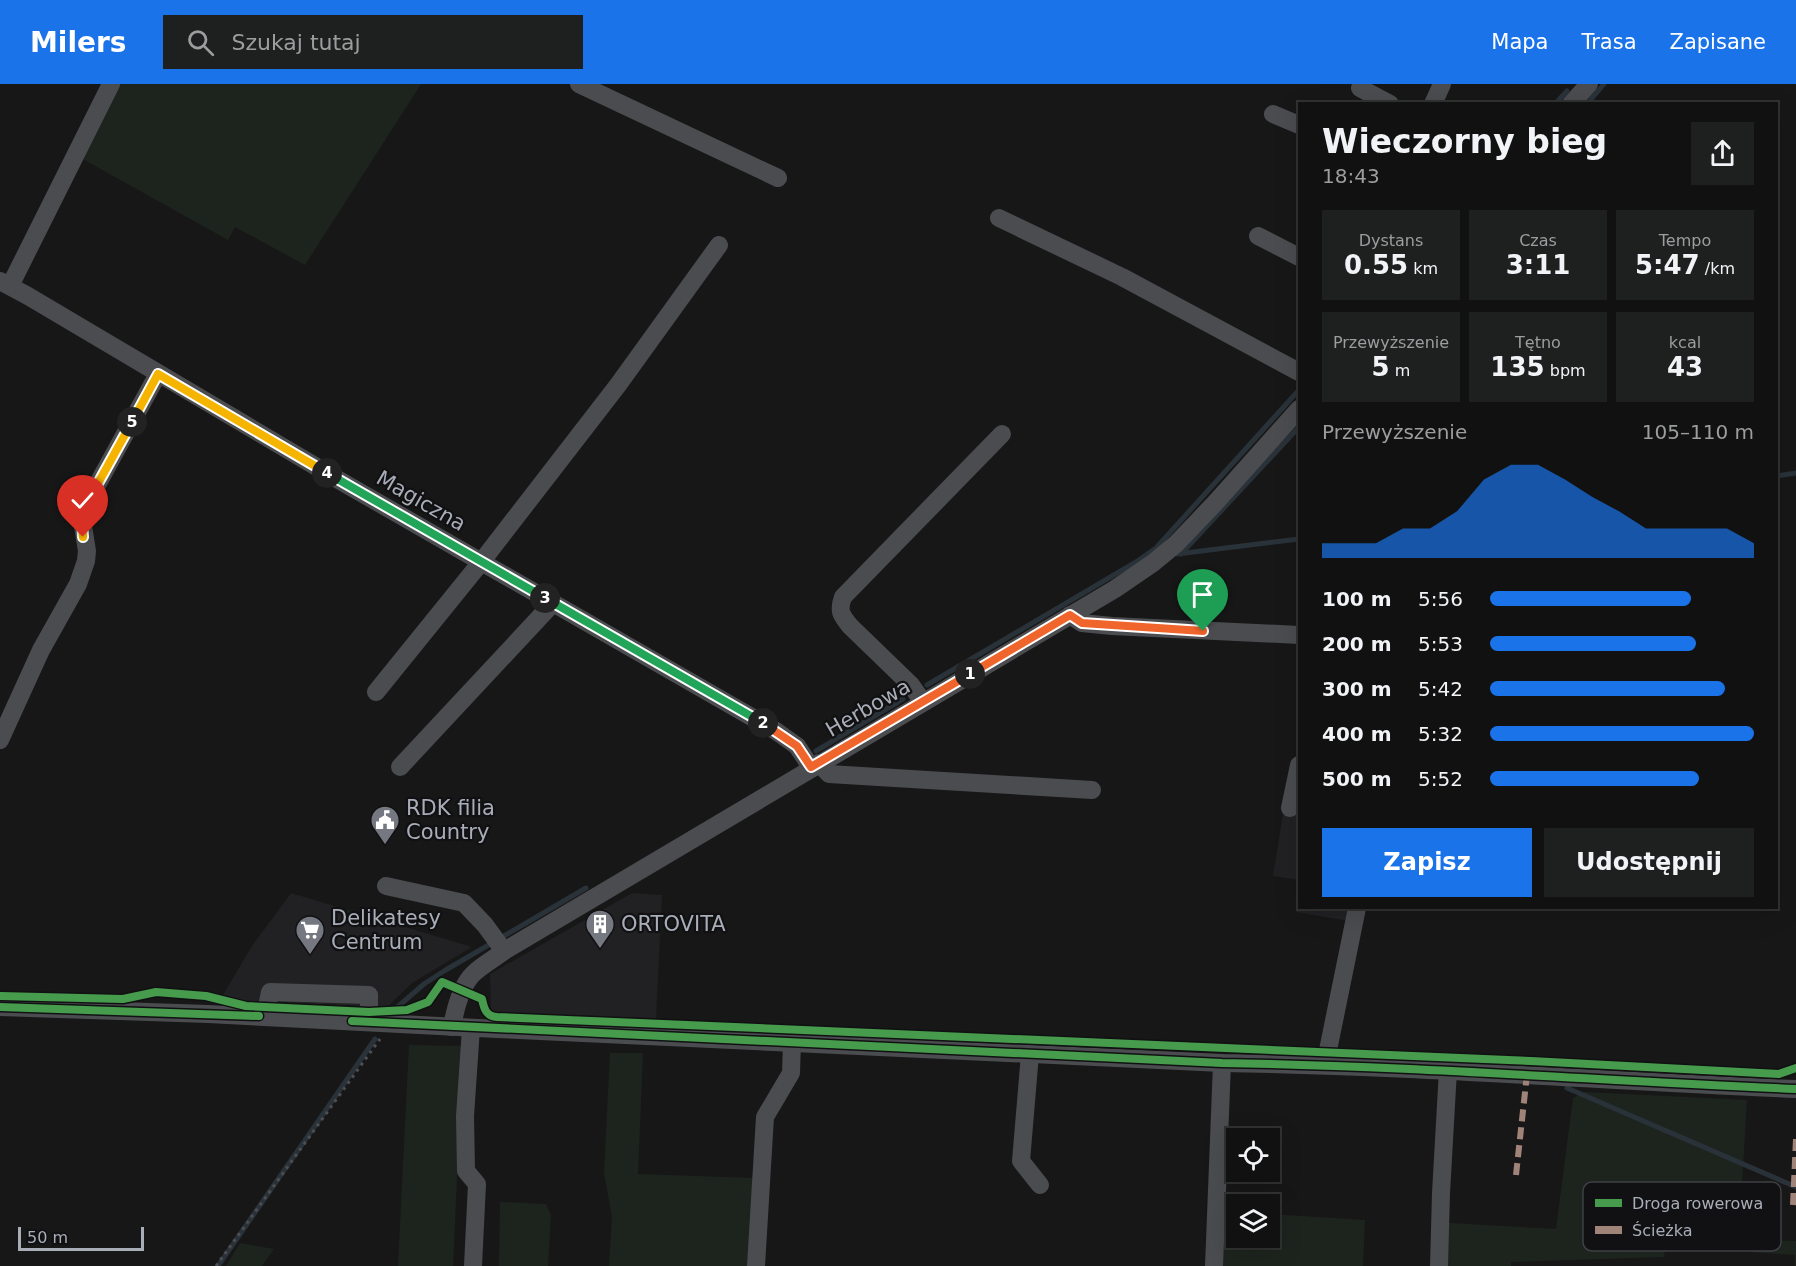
<!DOCTYPE html>
<html lang="pl">
<head>
<meta charset="utf-8">
<style>
	:root { --surface:#111; --page:#1e1f1f; --text:#f1f3f6; --muted:#9c9d9f; --line:#303131; --accent:#1a73e8 }
	body { margin:0; font-family:"DejaVu Sans",sans-serif; background:var(--page); color:var(--text); height:100vh; display:flex; flex-direction:column; font-size:22px; white-space:nowrap }
	* { box-sizing:border-box; margin:0 }
	p { font-size:20px; color:var(--muted) }
	.icon { flex:none; width:33px; height:33px; fill:none; stroke:currentColor; stroke-width:2; stroke-linecap:round; stroke-linejoin:round }
	.map { position:relative; flex:1; overflow:hidden }
	.panel { position:absolute; left:1298px; top:18px; width:480px; height:807px; display:flex; flex-direction:column; background:var(--surface); border-radius:0px; box-shadow:0 6px 24px #0002,0 0 0 2px var(--line) }
	.panel>* { flex:none }
	.tools { position:absolute; left:1226px; top:1044px; display:grid; gap:12px }
	.tools a { display:grid; place-items:center; width:54px; height:54px; border-radius:0px; background:var(--surface); box-shadow:0 6px 24px #0002,0 0 0 2px var(--line); font-size:30px }
	.scale { position:absolute; left:18px; bottom:15px; width:126px; box-sizing:border-box; padding-left:6px; border:3px solid #a8adb8; border-top:0; font-size:16px; line-height:21px; white-space:nowrap; color:#a8adb8; -webkit-text-stroke:4px #111113; paint-order:stroke }
	.pin { position:absolute; display:grid; place-items:center; width:51px; height:51px; color:#fff; margin:-62px -26px; border-radius:50% 50% 50% 0; rotate:-45deg; box-shadow:0 0 6px #0007 }
	.pin .icon { rotate:45deg }
	.km { position:absolute; width:30px; height:30px; margin:-15px; border-radius:50%; background:#222; color:#fff; font-size:16px; line-height:30px; text-align:center }
	.round { display:grid; place-items:center; flex:none; width:63px; height:63px; border-radius:0px; background:var(--page) }
	.overview { display:flex; align-items:center; justify-content:space-between; height:102px; padding:0 24px }
	h1 { font-size:33px; font-weight:800; line-height:45px }
	.stats { display:grid; grid-template-columns:repeat(3,1fr); gap:9px; height:102px; padding:6px 24px }
	.stats div { display:grid; align-content:center; border-radius:0px; background:var(--page); text-align:center }
	.stats b { font-size:26px; font-weight:800 }
	.stats small { font-size:16px; font-weight:400 }
	.stats p { font-size:16px }
	.chart { height:168px; padding:12px 24px }
	.chart p { display:flex; justify-content:space-between }
	.chart svg { width:100%; height:108px; margin-top:6px; fill:var(--accent); opacity:.7 }
	.button { display:flex; gap:12px; margin-top:auto; padding:12px 24px }
	.button a { flex:1; height:69px; border-radius:0px; background:var(--accent); color:#fff; font-size:24px; font-weight:800; line-height:69px; text-align:center }
	.button a+a { background:var(--page); color:var(--text) }
	ul { padding:0 24px; list-style:none; font-size:20px }
	li { display:grid; grid-template-columns:96px 72px 1fr; align-items:center; height:45px }
	li i { height:15px; border-radius:8px; background:var(--accent) }
	header { display:flex; align-items:center; gap:36px; box-sizing:border-box; height:84px; padding:0 30px; background:var(--accent); color:#fff }
	header strong { font-size:28px }
	nav { display:flex; gap:33px; margin-inline-start:auto; font-size:21px }
	.search { width:420px; height:54px; background:var(--page); display:flex; align-items:center; gap:15px; box-sizing:border-box; padding:0 21px; border-radius:0px; color:var(--muted); font-size:22px }
	.map>svg:first-child { display:block }
	.built { fill:#212123 }
	.green { fill:#1d241e }
	.lines { fill:none; stroke-linecap:round; stroke-linejoin:round }
	.stream { stroke:#2a3239; stroke-width:5 }
	.path { stroke:#4d4e52; stroke-width:3; stroke-dasharray:3 4.5; stroke-linecap:butt }
	.minor { stroke:#4b4c50; stroke-width:18 }
	.quiet { stroke:#a18479; stroke-width:6; stroke-dasharray:12 6; stroke-linecap:butt }
	.cycleway-casing { stroke:#111113; stroke-width:11 }
	.cycleway { stroke:#469c4c; stroke-width:8 }
	.split-1-casing { stroke:#fff; stroke-width:12 }
	.split-2-casing { stroke:#fff; stroke-width:12 }
	.split-3-casing { stroke:#fff; stroke-width:12 }
	.split-4-casing { stroke:#fff; stroke-width:12 }
	.split-5-casing { stroke:#fff; stroke-width:12 }
	.split-6-casing { stroke:#fff; stroke-width:12 }
	.split-1 { stroke:#f0652b; stroke-width:8 }
	.split-2 { stroke:#f0652b; stroke-width:8 }
	.split-3 { stroke:#22a559; stroke-width:8 }
	.split-4 { stroke:#22a559; stroke-width:8 }
	.split-5 { stroke:#f5b400; stroke-width:8 }
	.split-6 { stroke:#f5b400; stroke-width:8 }
	.labels { text-anchor:middle; stroke-width:4.5; stroke-linejoin:round; paint-order:stroke }
	.street-label { font-size:21px; fill:#a8adb8; stroke:#111113 }
	.poi-label { font-size:21px; fill:#a8adb8; stroke:#111113; text-anchor:start }
	.key { fill:#111113; stroke:#3e4045; stroke-width:1.5 }
	.key-label { font-size:16px; fill:#a8adb8 }
</style>
</head>
<body>
<header>
<strong>Milers</strong>
<div class="search"><svg class="icon" aria-label="search" viewBox="0 0 24 24"><circle cx="10" cy="10" r="6"/><path d="M15 15l6 6"/></svg>Szukaj tutaj</div>
<nav><a>Mapa</a><a>Trasa</a><a>Zapisane</a></nav>
</header>
<div class="map">
<svg width="1796" height="1182" viewBox="0 0 1796 1182">
	<rect width="100%" height="100%" fill="#171717"/>
	<g class="built">
		<polygon points="1284,723 1299,726 1299,796 1273,792"/>
		<polygon points="1299,806 1299,824 1351,824 1349,837 1296,828"/>
		<polygon points="291,809 472,863 412,899 387,923 220,916 252,862"/>
		<polygon points="632,809 662,811 656,935 491,928 490,890"/>
	</g>
	<g class="green">
		<polygon points="117,0 421,0 305,181 235,143 228,156 81,74"/>
		<polygon points="409,961 463,962 453,1182 398,1182"/>
		<polygon points="610,969 643,969 638,1090 753,1094 749,1182 609,1182 612,1133 604,1089"/>
		<polygon points="1585,1008 1747,1016 1738,1167 1665,1163 1664,1173 1511,1178 1511,1182 1447,1182 1449,1139 1556,1145 1573,1014"/>
		<polygon points="500,1118 546,1120 551,1131 548,1182 499,1182"/>
		<polygon points="1222,1127 1236,1128 1236,1154 1269,1154 1269,1130 1365,1136 1363,1182 1221,1182"/>
		<polygon points="1752,1155 1796,1157 1796,1182 1795,1182 1795,1171 1751,1168"/>
		<polygon points="240,1159 274,1165 262,1182 226,1182"/>
	</g>
	<g class="lines">
		<g class="stream">
			<polyline points="1555,20 1567,7"/>
			<polyline points="1587,20 1604,0"/>
			<polyline points="1776,392 1796,389"/>
			<polyline points="1177,470 1299,455"/>
			<polyline points="1181,470 1299,343"/>
			<polyline points="927,601 1136,478 1156,464 1299,306"/>
			<polyline points="816,667 903,615"/>
			<polyline points="394,926 424,900 444,887 586,804"/>
			<polyline points="1567,1004 1796,1103"/>
			<polyline points="218,1182 375,955"/>
		</g>
		<polyline class="path" points="216,1182 380,955"/>
		<g class="minor">
			<polyline points="579,0 778,94"/>
			<polyline points="1360,4 1390,20"/>
			<polyline points="1433,20 1442,0"/>
			<polyline points="1571,20 1589,0"/>
			<polyline points="1273,30 1299,41"/>
			<polyline points="999,134 1122,193 1299,288"/>
			<polyline points="1258,152 1299,173"/>
			<polyline points="0,197 28,212 337,395 776,647 797,662 811,683"/>
			<polyline points="10,202 111,0"/>
			<polyline points="1070,531 1082,539 1112,542 1299,551"/>
			<polyline points="376,608 482,477 618,301 719,161"/>
			<path d="M923,618L911,601L850,542C841,531 838,527 843,513L1002,350"/>
			<polyline points="0,656 41,566 78,500 86,477 87,467 82,436 86,421 158,290"/>
			<polyline points="819,679 829,690 1092,706"/>
			<polyline points="400,683 553,519"/>
			<polyline points="1290,724 1299,681"/>
			<polyline points="386,802 464,819 485,841 504,867"/>
			<path d="M0,923L208,930L497,945L1222,979C1414,982 1605,997 1796,1005"/>
			<polyline points="265,933 270,908 369,911 369,938"/>
			<path d="M452,943C455,926 461,902 473,890C482,881 494,875 504,867L1115,505L1153,479L1176,460L1216,418L1299,325"/>
			<polyline points="471,944 465,1032 466,1087 477,1100 473,1182"/>
			<polyline points="1030,970 1021,1077 1040,1101"/>
			<polyline points="1325,981 1357,824"/>
			<polyline points="756,1182 765,1033 791,989 792,958"/>
			<polyline points="1214,1182 1222,979"/>
			<polyline points="1439,1182 1441,1109 1448,986"/>
		</g>
		<g class="quiet">
			<polyline points="1516,1091 1527,990"/>
			<polyline points="1793,1121 1796,1055"/>
		</g>
		<g class="cycleway-casing">
			<g id="cycleway">
				<path d="M0,912L123,915L156,908L206,912L246,922L369,928L407,926L428,918L442,898L482,915C484,925 486,932 497,933L1531,977L1779,990L1796,984"/>
				<polyline points="0,923 259,932"/>
				<path d="M352,937L1222,979C1414,982 1605,997 1796,1005"/>
			</g>
		</g>
		<use href="#cycleway" class="cycleway"/>
	</g>
	<g class="lines">
		<g class="split-1-casing">
			<polyline id="split-1" points="970,590 1070,531 1082,539 1203,547"/>
		</g>
		<g class="split-2-casing">
			<polyline id="split-2" points="763,639 797,662 811,683 970,590"/>
		</g>
		<g class="split-3-casing">
			<polyline id="split-3" points="545,514 763,639"/>
		</g>
		<g class="split-4-casing">
			<polyline id="split-4" points="327,389 545,514"/>
		</g>
		<g class="split-5-casing">
			<polyline id="split-5" points="132,338 158,290 327,389"/>
		</g>
		<g class="split-6-casing">
			<polyline id="split-6" points="83,453 82,436 86,421 132,338"/>
		</g>
		<use href="#split-1" class="split-1"/>
		<use href="#split-2" class="split-2"/>
		<use href="#split-3" class="split-3"/>
		<use href="#split-4" class="split-4"/>
		<use href="#split-5" class="split-5"/>
		<use href="#split-6" class="split-6"/>
	</g>
	<defs>
		<g id="civic-pin" transform="scale(1.5)"><path d="M0 17L-7.5 6A9.5 9.5 0 1 1 7.5 6Z" fill="#757880" stroke="#111113"/><path d="M-.6-6.5H3V-4.5H.6V-3L4-1V1h2V6H-6V1h2V-1L-.6-3ZM-1.2 2.5V6h2.4V2.5Z" fill="#fff"/></g>
		<g id="building-pin" transform="scale(1.5)"><path d="M0 17L-7.5 6A9.5 9.5 0 1 1 7.5 6Z" fill="#757880" stroke="#111113"/><path d="M-4-6H4V6H1V3H-1V6H-4ZM-2.5-4.3h1.7v1.8h-1.7ZM.8-4.3h1.7v1.8H.8ZM-2.5-1h1.7V.8h-1.7ZM.8-1h1.7V.8H.8Z" fill="#fff"/></g>
		<g id="supermarket-pin" transform="scale(1.5)"><path d="M0 17L-7.5 6A9.5 9.5 0 1 1 7.5 6Z" fill="#757880" stroke="#111113"/><path d="M-6-5.5h2.5l.6 2H6L4.5 2H-2.5L-4.4-4H-6ZM-1.5 3.2a1.3 1.3 0 1 0 .1 0ZM3 3.2a1.3 1.3 0 1 0 .1 0Z" fill="#fff"/></g>
	</defs>
	<g fill-rule="evenodd">
		<use href="#civic-pin" x="385" y="736"/>
		<use href="#building-pin" x="600" y="840"/>
		<use href="#supermarket-pin" x="310" y="846"/>
	</g>
	<g class="labels">
		<g class="street-label">
			<text transform="translate(421 417) rotate(30)" y="7">Magiczna</text>
			<text transform="translate(868 624) rotate(-30)" y="7">Herbowa</text>
		</g>
		<g class="poi-label">
			<text x="406" y="731">RDK filia<tspan x="406" dy="24">Country</tspan></text>
			<text x="331" y="841">Delikatesy<tspan x="331" dy="24">Centrum</tspan></text>
			<text x="621" y="847">ORTOVITA</text>
		</g>
	</g>
	<rect x="1583" y="1098" width="198" height="69" rx="9" class="key"/>
	<rect x="1595" y="1115" width="27" height="8" fill="#469c4c"/>
	<rect x="1595" y="1142" width="27" height="8" fill="#a18479"/>
	<g class="key-label">
		<text x="1632" y="1125">Droga rowerowa</text>
		<text x="1632" y="1152">Ścieżka</text>
	</g>
</svg>
<div class="tools">
<a><svg class="icon" aria-label="locate" viewBox="0 0 24 24"><circle cx="12" cy="12" r="6"/><path d="M12 2v4M12 18v4M2 12h4M18 12h4"/></svg></a>
<a><svg class="icon" aria-label="layers" viewBox="0 0 24 24"><path d="M12 4l9 5-9 5-9-5zM3 14l9 5 9-5"/></svg></a>
</div>
<div class="scale">50 m</div>
<div class="pin" style="left:1203px;top:547px;background:#1e9e55"><svg class="icon" aria-label="arrive" viewBox="0 0 24 24"><path d="M6 21V4h12l-3 4 3 4H6"/></svg></div>
<div class="pin" style="left:83px;top:453px;background:#d93025"><svg class="icon" aria-label="check" viewBox="0 0 24 24"><path d="M5 12l5 5 9-10"/></svg></div>
<b class="km" style="left:970px;top:590px">1</b>
<b class="km" style="left:763px;top:639px">2</b>
<b class="km" style="left:545px;top:514px">3</b>
<b class="km" style="left:327px;top:389px">4</b>
<b class="km" style="left:132px;top:338px">5</b>
<section class="panel">
<div class="overview"><div><h1>Wieczorny bieg</h1><p>18:43</p></div><a class="round"><svg class="icon" aria-label="share" viewBox="0 0 24 24"><path d="M12 15V3M7 8l5-5 5 5M5 13v7h14v-7"/></svg></a></div>
<div class="stats">
<div><p>Dystans</p><b>0.55<small> km</small></b></div>
<div><p>Czas</p><b>3:11</b></div>
<div><p>Tempo</p><b>5:47<small> /km</small></b></div>
</div>
<div class="stats">
<div><p>Przewyższenie</p><b>5<small> m</small></b></div>
<div><p>Tętno</p><b>135<small> bpm</small></b></div>
<div><p>kcal</p><b>43</b></div>
</div>
<div class="chart"><p><span>Przewyższenie</span>105–110 m</p>
<svg viewBox="0 0 160 44" preserveAspectRatio="none"><path d="M0 44V38L10 38L20 38L30 32L40 32L50 25L60 12L70 6L80 6L90 12L100 19L110 25L120 32L130 32L140 32L150 32L160 38V44z"/></svg>
</div>
<ul>
<li><b>100 m</b>5:56<i style="width:76%"></i></li>
<li><b>200 m</b>5:53<i style="width:78%"></i></li>
<li><b>300 m</b>5:42<i style="width:89%"></i></li>
<li><b>400 m</b>5:32<i style="width:100%"></i></li>
<li><b>500 m</b>5:52<i style="width:79%"></i></li>
</ul>
<div class="button"><a>Zapisz</a><a>Udostępnij</a></div>
</section>
</div>
</body>
</html>
